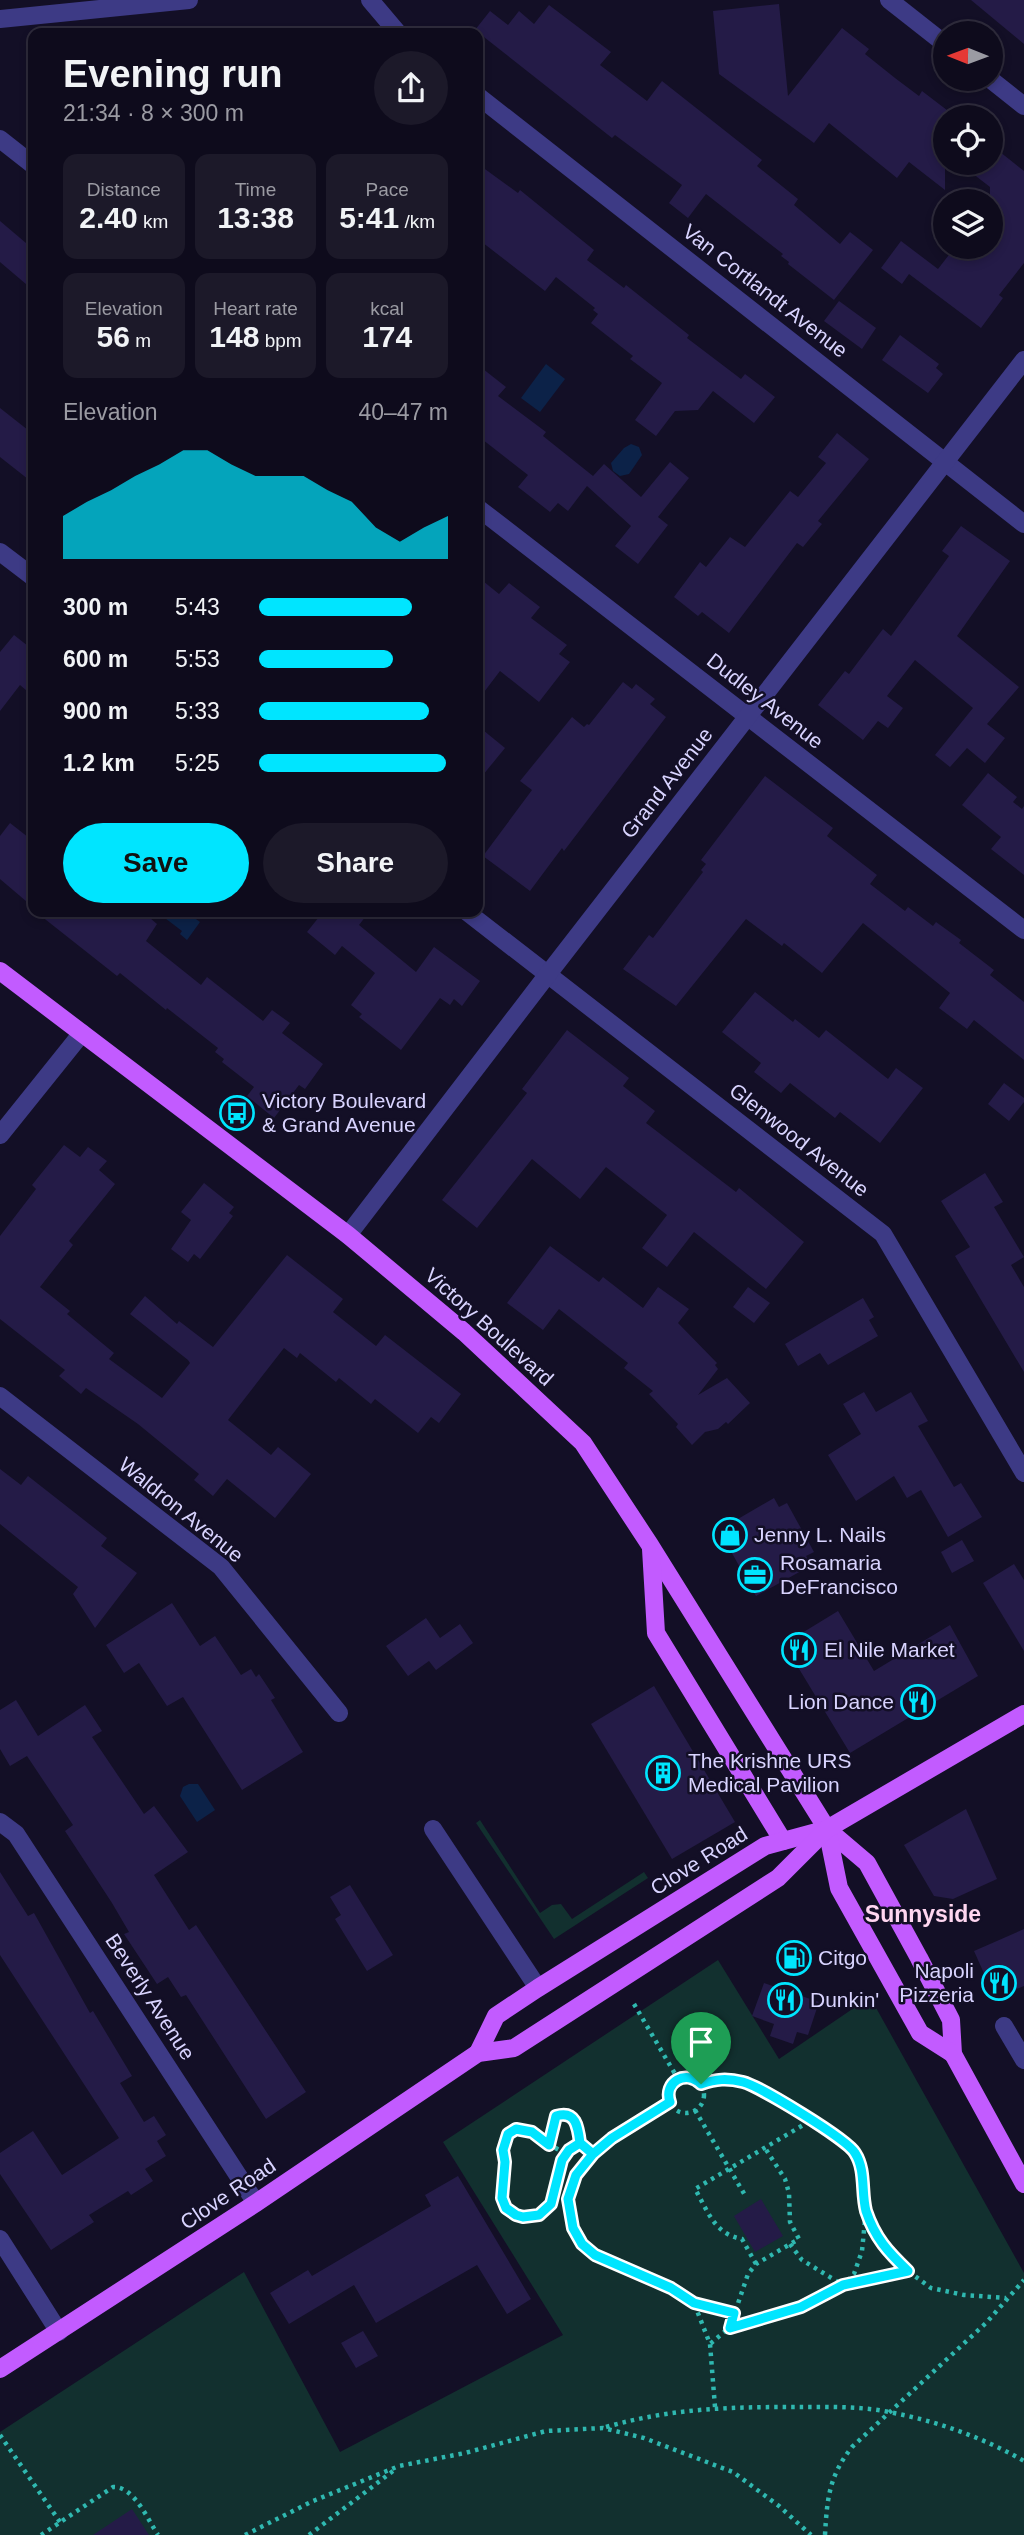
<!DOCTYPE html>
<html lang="en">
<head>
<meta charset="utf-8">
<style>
	:root { --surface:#0e0b1c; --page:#1c1929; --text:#f1f3f6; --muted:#9b9ba3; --line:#2e2b3b; --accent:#00e5ff }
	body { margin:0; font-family:Arial,sans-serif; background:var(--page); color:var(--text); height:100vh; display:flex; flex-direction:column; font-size:26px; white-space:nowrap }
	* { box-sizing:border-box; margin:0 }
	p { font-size:23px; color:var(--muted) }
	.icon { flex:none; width:38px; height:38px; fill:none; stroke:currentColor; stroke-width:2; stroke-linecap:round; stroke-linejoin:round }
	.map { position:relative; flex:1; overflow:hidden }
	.side { position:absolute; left:28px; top:28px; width:455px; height:889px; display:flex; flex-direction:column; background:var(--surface); border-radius:14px; box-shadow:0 4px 10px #0003,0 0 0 2px var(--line) }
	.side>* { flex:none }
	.needle { width:46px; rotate:271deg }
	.fabs { position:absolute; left:933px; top:21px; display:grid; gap:14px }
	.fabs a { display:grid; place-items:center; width:70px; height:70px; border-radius:50%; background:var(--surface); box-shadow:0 4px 10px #0003,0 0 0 2px var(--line); font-size:35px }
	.pin { position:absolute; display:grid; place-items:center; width:60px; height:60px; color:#fff; margin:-72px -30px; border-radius:50% 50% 50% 0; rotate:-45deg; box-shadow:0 0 7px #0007 }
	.pin .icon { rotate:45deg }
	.round { display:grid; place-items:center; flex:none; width:74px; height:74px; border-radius:37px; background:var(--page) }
	.summary { display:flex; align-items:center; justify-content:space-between; height:119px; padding:0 35px }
	h1 { font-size:38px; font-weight:600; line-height:52px }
	.figures { display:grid; grid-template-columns:repeat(3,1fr); gap:10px; height:119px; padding:7px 35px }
	.figures div { display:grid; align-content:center; border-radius:14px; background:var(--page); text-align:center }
	.figures b { font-size:30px; font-weight:600 }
	.figures small { font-size:19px; font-weight:400 }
	.figures p { font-size:19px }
	.chart { height:196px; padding:14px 35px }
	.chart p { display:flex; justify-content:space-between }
	.chart svg { width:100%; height:126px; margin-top:7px; fill:var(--accent); opacity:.7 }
	.button { display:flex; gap:14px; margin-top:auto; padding:14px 35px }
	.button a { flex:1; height:80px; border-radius:42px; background:var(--accent); color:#111; font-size:28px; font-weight:600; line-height:80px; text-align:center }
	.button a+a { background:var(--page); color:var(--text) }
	ul { padding:0 35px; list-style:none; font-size:23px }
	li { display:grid; grid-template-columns:112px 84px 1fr; align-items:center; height:52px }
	li i { height:18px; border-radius:9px; background:var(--accent) }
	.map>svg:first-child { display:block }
	.green { fill:#12302f }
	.water { fill:#0c2248 }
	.building { fill:#241b47 }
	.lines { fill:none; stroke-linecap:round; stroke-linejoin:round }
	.path { stroke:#2fb8b0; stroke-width:4.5; stroke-dasharray:3.5 5; stroke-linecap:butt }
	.minor { stroke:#3d3a85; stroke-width:18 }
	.major { stroke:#c25bff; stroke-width:18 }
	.route-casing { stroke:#fff; stroke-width:14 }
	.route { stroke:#00e5ff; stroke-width:9 }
	.labels { text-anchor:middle; stroke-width:5; stroke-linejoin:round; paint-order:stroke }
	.street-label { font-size:21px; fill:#d9d4ff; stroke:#130f26 }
	.poi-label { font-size:21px; fill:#d9d4ff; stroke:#130f26; text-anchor:start }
	.neighbourhood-label { font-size:23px; font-weight:bold; fill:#ffd6f0; stroke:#130f26 }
</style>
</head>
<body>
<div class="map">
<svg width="1024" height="2535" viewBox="0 0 1024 2535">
	<rect width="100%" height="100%" fill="#130f26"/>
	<g class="green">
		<polygon points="480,1820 540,1913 552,1905 561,1904 572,1919 644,1872 648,1878 554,1939 476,1823"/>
		<polygon points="718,1960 779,2059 870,1997 1024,2273 1024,2535 0,2535 0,2432 244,2272 340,2452 563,2335 443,2142"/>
	</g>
	<g class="water">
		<polygon points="546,364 565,379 540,412 521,398"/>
		<polygon points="631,444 639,447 642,455 629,474 620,476 613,471 611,463 624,448"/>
		<polygon points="163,912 186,912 200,922 187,940 180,934 182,931 161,915"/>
		<polygon points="189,1784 198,1784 215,1810 197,1822 180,1796 183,1787"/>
	</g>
	<g class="building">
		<polygon points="971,0 1024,0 1024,44"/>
		<polygon points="779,4 788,96 842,28 869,49 865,54 895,78 919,96 922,91 956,117 945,117 945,190 909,162 897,178 829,123 814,143 719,74 713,11"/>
		<polygon points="549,5 611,52 600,65 647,101 662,81 762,160 757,166 798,199 794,205 840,244 850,232 873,250 834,300 788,264 789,262 781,256 783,254 706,194 688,218 669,203 682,185 615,135 612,138 475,30 490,11 508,25 519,11 534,24"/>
		<polygon points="990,144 1024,171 1024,263 999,295 1003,298 981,328 909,274 902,284 881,268 901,241 938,269 955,247 990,247 990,187 959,163 990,163"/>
		<polygon points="478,164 518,193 520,190 594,250 587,260 624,288 626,285 689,335 687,338 741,379 745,374 775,397 754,423 713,391 698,410 675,411 656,436 635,420 662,383 630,359 633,356 591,323 598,314 593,310 595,308 556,277 545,291 478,239"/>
		<polygon points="0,221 33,249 33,290 0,262"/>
		<polygon points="839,301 876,328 862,349 824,321"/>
		<polygon points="900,335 939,364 936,368 943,374 928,393 882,360"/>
		<polygon points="478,365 506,387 498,396 546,432 543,436 593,476 604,464 641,497 670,462 689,478 658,517 668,525 638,564 615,546 631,526 587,486 568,511 558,503 550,512 518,487 528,475 478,436"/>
		<polygon points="0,408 33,434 33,483 0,457"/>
		<polygon points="837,433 869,459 818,521 822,524 803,547 797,543 729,633 702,612 698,616 674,597 700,562 706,567 730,537 745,547 790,491 798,497 826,463 818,457"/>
		<polygon points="961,526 1010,561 957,636 1019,687 987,724 1005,738 985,763 967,748 950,767 935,755 973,708 915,660 887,696 903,708 888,728 878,721 863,740 818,705 845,671 849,674 883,629 891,636 949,556 942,551"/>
		<polygon points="478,577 499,594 509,583 540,607 531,618 567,645 559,654 570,662 539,702 500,671 478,700"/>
		<polygon points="14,635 33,650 33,696 20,685 0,711 0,652"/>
		<polygon points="623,682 632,689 636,684 655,699 650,704 666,717 564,851 562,848 530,891 483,856 532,790 520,781 572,717 584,727 587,724 589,725"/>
		<polygon points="478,726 505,748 478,781"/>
		<polygon points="988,773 1017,797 1013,802 1022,809 1024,806 1024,875 991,849 1001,837 962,805"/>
		<polygon points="765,776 833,828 827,836 877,875 870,884 905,911 908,907 933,926 936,922 961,940 959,943 994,970 990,975 1024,1002 1024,1060 974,1020 967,1029 939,1008 950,993 863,923 822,973 784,943 782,946 746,919 676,1006 623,969 649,935 653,938 703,872 701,870 706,864 701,860"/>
		<polygon points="10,823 33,841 33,907 0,879 0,836"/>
		<polygon points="36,912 143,912 157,924 146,941 201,985 207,977 263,1021 272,1010 290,1023 282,1033 323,1064 305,1089 299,1085 274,1118 247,1096 254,1087 222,1062 224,1059 215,1052 218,1048 167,1008 166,1010 120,973 117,976"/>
		<polygon points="323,912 369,912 359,925 416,972 434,947 480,981 462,1006 454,999 450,1005 440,998 401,1050 359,1017 362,1014 351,1005 375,973 342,946 335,955 307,932"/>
		<polygon points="755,992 793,1022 795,1019 819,1038 826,1030 888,1079 896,1068 923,1088 880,1143 840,1112 835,1118 790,1083 781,1093 754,1072 761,1063 722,1032"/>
		<polygon points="567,1030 629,1078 623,1086 655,1111 646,1123 736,1192 739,1188 804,1242 766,1289 694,1232 667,1267 642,1248 667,1215 606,1167 580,1199 532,1159 477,1228 442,1200 527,1093 522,1089"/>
		<polygon points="1004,1083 1024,1098 1024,1102 1009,1121 988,1104"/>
		<polygon points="64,1145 80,1157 88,1147 107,1161 99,1170 115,1184 69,1241 73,1245 40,1287 70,1311 67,1314 114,1353 109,1359 162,1398 190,1363 188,1360 130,1314 145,1296 177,1324 179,1321 213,1347 287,1255 343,1299 333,1312 376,1346 385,1335 461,1394 439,1423 431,1417 418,1433 375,1399 371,1404 339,1378 336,1382 300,1353 297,1358 284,1348 228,1420 271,1455 278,1447 311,1474 275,1518 227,1479 213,1496 194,1480 199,1474 138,1424 86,1388 81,1394 59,1376 65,1370 0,1319 0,1236 36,1189 32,1185"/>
		<polygon points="985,1173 1003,1202 994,1207 1024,1257 1011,1265 1024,1287 1024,1372 955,1256 970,1247 941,1201"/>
		<polygon points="204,1183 234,1207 229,1213 233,1216 200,1259 194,1254 188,1262 171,1249 191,1220 181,1212"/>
		<polygon points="550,1246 599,1282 603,1277 643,1308 658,1287 689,1309 678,1323 717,1363 715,1365 718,1369 698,1395 727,1378 750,1403 728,1424 726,1422 718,1429 705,1432 692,1445 676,1427 678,1424 649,1394 653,1391 624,1368 628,1363 559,1309 543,1330 507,1303"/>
		<polygon points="748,1287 770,1303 754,1323 733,1307"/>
		<polygon points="863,1298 874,1317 869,1320 878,1336 828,1365 820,1353 798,1366 785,1344"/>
		<polygon points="864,1392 876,1412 911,1392 928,1421 918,1426 954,1487 961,1483 982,1517 948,1537 921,1490 907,1498 894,1476 856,1501 828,1455 861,1434 843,1404"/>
		<polygon points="0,1469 21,1485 28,1476 107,1538 101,1546 137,1573 95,1628 73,1594 78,1587 0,1524"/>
		<polygon points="774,1498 779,1507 787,1503 814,1552 806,1556 812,1565 756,1596 719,1530"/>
		<polygon points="962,1540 974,1561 952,1573 941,1552"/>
		<polygon points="1014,1564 1024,1580 1024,1651 983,1583"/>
		<polygon points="172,1603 200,1646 215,1636 241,1675 251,1669 256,1677 259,1674 275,1698 271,1700 303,1752 242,1790 183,1697 167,1706 139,1663 124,1673 106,1645"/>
		<polygon points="838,1611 874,1671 950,1625 978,1676 850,1753 784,1644"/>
		<polygon points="426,1618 440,1638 460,1624 473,1643 436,1670 429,1661 408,1676 386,1646"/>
		<polygon points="654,1686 735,1822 672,1859 591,1724"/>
		<polygon points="16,1700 38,1736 85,1705 102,1731 92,1737 144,1814 154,1806 188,1852 154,1875 189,1930 196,1925 306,2092 266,2119 186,1995 181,1997 168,1977 157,1984 124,1934 129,1932 112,1903 65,1831 73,1825 27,1756 10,1766 0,1749 0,1710"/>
		<polygon points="966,1809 997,1879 953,1899 934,1896 904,1845"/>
		<polygon points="0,1872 28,1916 34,1913 90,2013 93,2011 132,2076 120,2083 144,2122 154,2116 166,2135 157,2141 166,2156 145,2169 153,2181 131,2195 128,2191 89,2215 94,2222 51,2250 0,2174 0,2153 33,2131 62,2175 119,2138 0,1955"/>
		<polygon points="350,1885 393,1955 367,1971 335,1919 341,1915 330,1897"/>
		<polygon points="1024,1929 1024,1986 995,1998 974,1951"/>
		<polygon points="764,1983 819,2002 808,2035 797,2032 793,2044 770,2036 774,2024 752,2016"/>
		<polygon points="458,2176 531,2299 507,2314 477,2265 376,2323 354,2285 289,2324 270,2293 308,2270 312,2276 431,2206 425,2195"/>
		<polygon points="761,2199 783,2236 755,2252 734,2216"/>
		<polygon points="363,2331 378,2356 356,2368 341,2343"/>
		<polygon points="132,2509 149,2535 93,2535"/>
	</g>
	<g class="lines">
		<g class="path">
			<polyline points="634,2004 678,2079"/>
			<circle cx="686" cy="2095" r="18"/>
			<polyline points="701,2084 727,2079 753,2085 827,2129 855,2152 860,2166 866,2210 862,2251 854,2274 843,2285 801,2307 730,2327 710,2344"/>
			<polyline points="670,2102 612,2138 594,2152 576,2175 567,2199 568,2212 573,2228 582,2244 595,2255 671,2289 694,2303 710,2344 715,2407"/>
			<polyline points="695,2110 746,2197"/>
			<path d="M549,2145L556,2116C576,2110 578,2127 580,2143"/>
			<path d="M566,2153C548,2146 536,2132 516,2129L508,2134L503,2150L505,2162L502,2198L506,2208L516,2215L523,2217L539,2215L551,2205L562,2160L569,2150L580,2143L593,2154"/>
			<polyline points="866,2210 883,2248 908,2271 931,2288 964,2295 1006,2298"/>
			<polyline points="790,2244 802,2260 843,2285 907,2272"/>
			<path d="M756,2264L742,2239C714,2234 708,2211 695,2189L810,2121"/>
			<polyline points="694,2303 735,2313"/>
			<polyline points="730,2327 748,2274 756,2264 799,2239 790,2222 789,2193 785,2179 765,2148"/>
			<path d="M606,2427C673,2408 729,2407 797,2407C829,2407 863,2406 894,2413C939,2422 984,2438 1024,2461"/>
			<polyline points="0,2435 60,2522"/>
			<path d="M41,2535L113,2487C134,2486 148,2520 158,2535"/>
			<polyline points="245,2535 313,2501 399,2466 465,2453 546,2431 603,2428 644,2438 733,2472 779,2506 811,2535"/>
			<polyline points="309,2535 393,2471"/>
			<path d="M825,2535C827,2499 829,2476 852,2447L986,2323L1024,2280"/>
		</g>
		<g class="minor">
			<polyline points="370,0 398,33"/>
			<polyline points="889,0 945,44"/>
			<polyline points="0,19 189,0"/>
			<polyline points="990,79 1024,106"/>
			<polyline points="478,96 1024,524"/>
			<polyline points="0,139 33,165"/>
			<polyline points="478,508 1024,930"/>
			<polyline points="0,552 33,577"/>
			<polyline points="467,912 883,1234 1024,1473"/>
			<polyline points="0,1135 82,1033"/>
			<polyline points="348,1235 548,974 1024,360"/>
			<polyline points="0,1396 221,1567 339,1713"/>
			<polyline points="0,1822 16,1834 256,2203"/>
			<polyline points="433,1829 538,1988"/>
			<polyline points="1004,2026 1024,2060"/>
			<polyline points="0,2239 59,2332"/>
		</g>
		<g class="major">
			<polyline points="0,971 348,1235 464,1332 583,1443 650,1545 827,1829 867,1863 919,1958 951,2020 953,2054 1024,2184"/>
			<polyline points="651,1549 656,1633 783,1841"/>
			<polyline points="827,1829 839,1888 920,2033 953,2054"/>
			<polyline points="478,2053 496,2016 538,1988 765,1846 824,1830"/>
			<polyline points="0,2369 256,2203 478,2053 514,2048 778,1878 827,1829 1024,1714"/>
		</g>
	</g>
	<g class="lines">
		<g class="route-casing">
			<path id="route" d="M701,2084C686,2069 663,2082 670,2102L612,2138L593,2154L580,2143L569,2150L562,2160L551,2204L539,2215L523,2217L516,2215L506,2208L502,2198L505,2162L503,2150L508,2134L516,2129L532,2132L549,2145L556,2116C576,2110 578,2127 580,2143L593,2154L576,2175L568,2199L573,2228L582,2244L595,2255L671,2288L694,2303L734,2313L730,2328L801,2307L843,2285L908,2271C888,2252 875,2238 866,2211C861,2192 866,2170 855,2153C847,2139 759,2086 743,2082C727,2078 716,2079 701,2084"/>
		</g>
		<use href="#route" class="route"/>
	</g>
	<defs>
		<g id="bus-ring" transform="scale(1.75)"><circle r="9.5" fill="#130f26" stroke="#00e5ff" stroke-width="1.5"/><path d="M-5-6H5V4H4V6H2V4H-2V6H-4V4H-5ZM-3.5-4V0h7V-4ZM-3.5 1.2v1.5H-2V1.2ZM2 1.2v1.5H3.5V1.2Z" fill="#00e5ff"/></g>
		<g id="shop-ring" transform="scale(1.75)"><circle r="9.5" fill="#130f26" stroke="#00e5ff" stroke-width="1.5"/><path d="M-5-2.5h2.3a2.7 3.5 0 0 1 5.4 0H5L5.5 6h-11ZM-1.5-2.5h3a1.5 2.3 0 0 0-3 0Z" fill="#00e5ff"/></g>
		<g id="office-ring" transform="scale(1.75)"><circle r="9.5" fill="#130f26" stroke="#00e5ff" stroke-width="1.5"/><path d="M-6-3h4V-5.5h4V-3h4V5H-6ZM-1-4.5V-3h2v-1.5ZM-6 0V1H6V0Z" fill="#00e5ff"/></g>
		<g id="restaurant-ring" transform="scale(1.75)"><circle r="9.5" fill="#130f26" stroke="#00e5ff" stroke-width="1.5"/><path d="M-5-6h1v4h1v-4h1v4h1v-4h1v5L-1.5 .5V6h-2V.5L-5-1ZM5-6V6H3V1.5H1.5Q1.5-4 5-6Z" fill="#00e5ff"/></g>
		<g id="building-ring" transform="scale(1.75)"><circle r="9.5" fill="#130f26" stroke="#00e5ff" stroke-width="1.5"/><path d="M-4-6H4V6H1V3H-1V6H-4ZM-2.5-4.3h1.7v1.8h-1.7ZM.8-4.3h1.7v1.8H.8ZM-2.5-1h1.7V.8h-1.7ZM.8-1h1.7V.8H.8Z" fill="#00e5ff"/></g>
		<g id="fuel-ring" transform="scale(1.75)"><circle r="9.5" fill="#130f26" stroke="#00e5ff" stroke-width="1.5"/><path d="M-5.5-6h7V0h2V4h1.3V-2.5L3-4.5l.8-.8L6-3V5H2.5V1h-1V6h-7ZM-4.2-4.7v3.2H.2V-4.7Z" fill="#00e5ff"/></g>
	</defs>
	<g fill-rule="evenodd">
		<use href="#bus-ring" x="237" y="1113"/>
		<use href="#shop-ring" x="730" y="1535"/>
		<use href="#office-ring" x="755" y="1575"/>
		<use href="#restaurant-ring" x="799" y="1650"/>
		<use href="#restaurant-ring" x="918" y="1702"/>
		<use href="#building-ring" x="663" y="1773"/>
		<use href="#fuel-ring" x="794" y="1958"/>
		<use href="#restaurant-ring" x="999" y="1983"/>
		<use href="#restaurant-ring" x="785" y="2000"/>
	</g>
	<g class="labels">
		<g class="street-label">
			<text transform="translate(765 291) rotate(38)" y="7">Van Cortlandt Avenue</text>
			<text transform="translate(765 701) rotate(38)" y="7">Dudley Avenue</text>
			<text transform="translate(667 783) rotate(-52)" y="7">Grand Avenue</text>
			<text transform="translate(799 1140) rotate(38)" y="7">Glenwood Avenue</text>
			<text transform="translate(489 1327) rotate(42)" y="7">Victory Boulevard</text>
			<text transform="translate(181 1510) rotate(39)" y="7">Waldron Avenue</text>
			<text transform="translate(699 1861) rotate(-32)" y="7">Clove Road</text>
			<text transform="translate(150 1997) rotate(57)" y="7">Beverly Avenue</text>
			<text transform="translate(228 2194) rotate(-34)" y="7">Clove Road</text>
		</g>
		<g class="poi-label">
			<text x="262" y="1108">Victory Boulevard<tspan x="262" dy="24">&amp; Grand Avenue</tspan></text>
			<text x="754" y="1542">Jenny L. Nails</text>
			<text x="780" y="1570">Rosamaria<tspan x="780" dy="24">DeFrancisco</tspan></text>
			<text x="824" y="1657">El Nile Market</text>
			<text x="894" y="1709" text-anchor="end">Lion Dance</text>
			<text x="688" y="1768">The Krishne URS<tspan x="688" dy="24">Medical Pavilion</tspan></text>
			<text x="818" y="1965">Citgo</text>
			<text x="974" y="1978" text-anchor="end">Napoli<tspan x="974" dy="24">Pizzeria</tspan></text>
			<text x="810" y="2007">Dunkin'</text>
		</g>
		<g class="neighbourhood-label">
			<text x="923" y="1922">Sunnyside</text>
		</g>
	</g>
</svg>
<div class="fabs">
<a><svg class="needle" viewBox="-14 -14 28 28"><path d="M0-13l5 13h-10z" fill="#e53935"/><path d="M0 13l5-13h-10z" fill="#9b9ba3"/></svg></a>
<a><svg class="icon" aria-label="locate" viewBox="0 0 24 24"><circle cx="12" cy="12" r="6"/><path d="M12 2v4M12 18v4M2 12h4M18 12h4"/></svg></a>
<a><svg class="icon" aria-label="layers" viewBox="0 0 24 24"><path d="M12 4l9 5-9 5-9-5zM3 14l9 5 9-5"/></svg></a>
</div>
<div class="pin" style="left:701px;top:2084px;background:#1e9e55"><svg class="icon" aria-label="arrive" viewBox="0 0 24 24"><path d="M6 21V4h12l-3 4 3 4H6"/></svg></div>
<section class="side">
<div class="summary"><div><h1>Evening run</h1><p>21:34 · 8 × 300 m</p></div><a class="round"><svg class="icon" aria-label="share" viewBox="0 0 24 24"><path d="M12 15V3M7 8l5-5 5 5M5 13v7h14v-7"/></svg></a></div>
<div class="figures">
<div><p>Distance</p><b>2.40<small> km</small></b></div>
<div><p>Time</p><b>13:38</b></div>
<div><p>Pace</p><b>5:41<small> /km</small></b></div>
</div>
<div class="figures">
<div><p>Elevation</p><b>56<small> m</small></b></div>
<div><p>Heart rate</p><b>148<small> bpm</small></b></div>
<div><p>kcal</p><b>174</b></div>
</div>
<div class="chart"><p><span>Elevation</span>40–47 m</p>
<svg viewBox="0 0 160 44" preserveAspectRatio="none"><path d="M0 44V29L10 24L20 20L30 15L40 11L50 6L60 6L70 11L80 15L90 15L100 15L110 20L120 24L130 33L140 38L150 33L160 29V44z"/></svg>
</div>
<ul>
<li><b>300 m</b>5:43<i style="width:81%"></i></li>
<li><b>600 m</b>5:53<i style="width:71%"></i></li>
<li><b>900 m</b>5:33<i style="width:90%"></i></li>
<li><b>1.2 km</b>5:25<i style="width:99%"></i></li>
</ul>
<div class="button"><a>Save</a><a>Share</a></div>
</section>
</div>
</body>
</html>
